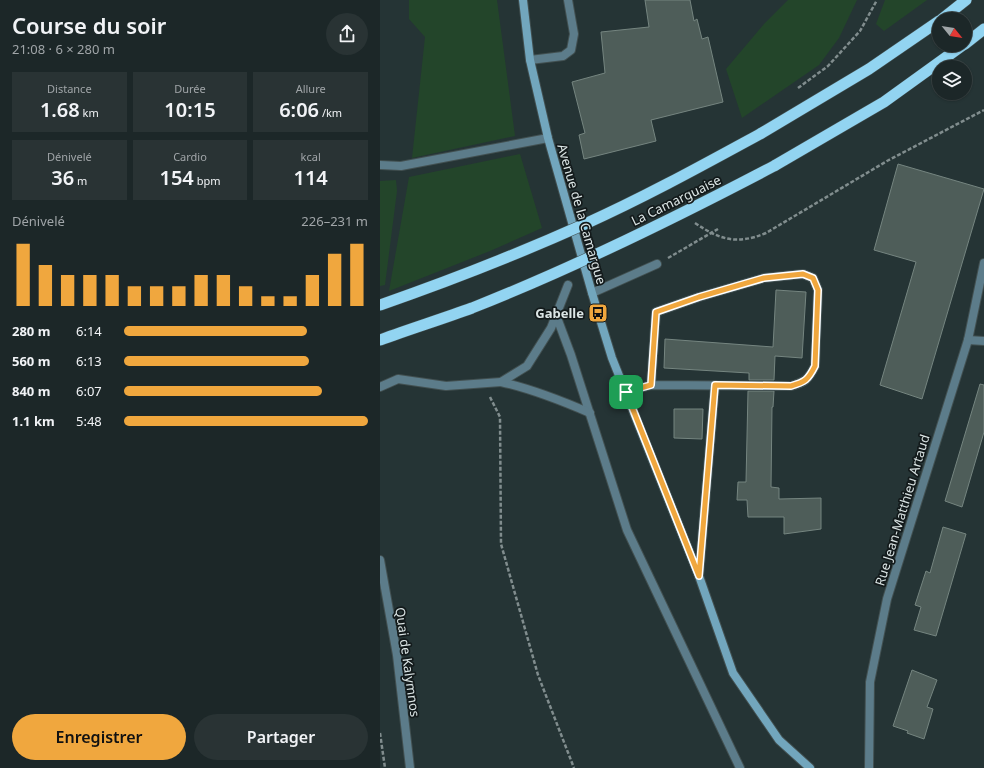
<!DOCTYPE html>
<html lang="fr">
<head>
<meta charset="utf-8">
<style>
	:root { --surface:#1c2728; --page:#293334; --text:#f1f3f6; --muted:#a0a5a8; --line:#3a4445; --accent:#f0a73e }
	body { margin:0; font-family:"Noto Sans",sans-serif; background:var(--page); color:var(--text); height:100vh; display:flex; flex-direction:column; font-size:15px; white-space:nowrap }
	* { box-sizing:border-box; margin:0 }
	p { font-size:13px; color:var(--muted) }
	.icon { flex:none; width:22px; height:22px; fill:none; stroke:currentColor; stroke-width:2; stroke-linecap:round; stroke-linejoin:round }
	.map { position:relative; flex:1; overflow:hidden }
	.details { display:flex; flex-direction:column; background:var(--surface); width:380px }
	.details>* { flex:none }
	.needle { width:26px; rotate:120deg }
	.controls { position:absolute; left:552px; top:12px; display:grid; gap:8px }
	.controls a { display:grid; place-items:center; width:40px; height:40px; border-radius:50%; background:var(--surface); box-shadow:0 1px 3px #0004,0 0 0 1px var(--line); font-size:20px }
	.pin { position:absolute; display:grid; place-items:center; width:34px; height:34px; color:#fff; margin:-17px; border-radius:8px; box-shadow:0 2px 6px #0006 }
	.round { display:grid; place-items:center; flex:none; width:42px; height:42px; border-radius:21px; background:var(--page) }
	.summary { display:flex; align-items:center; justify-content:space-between; height:68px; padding:0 12px }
	h1 { font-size:22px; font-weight:600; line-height:30px }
	.figures { display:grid; grid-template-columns:repeat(3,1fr); gap:6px; height:68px; padding:4px 12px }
	.figures div { display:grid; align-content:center; border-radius:0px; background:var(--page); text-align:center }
	.figures b { font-size:20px; font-weight:600 }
	.figures small { font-size:11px; font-weight:400 }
	.figures p { font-size:11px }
	.chart { height:112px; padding:8px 12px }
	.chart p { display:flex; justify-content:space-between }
	.chart svg { width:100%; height:72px; margin-top:4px; stroke:var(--accent); stroke-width:6 }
	.primary-button { display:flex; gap:8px; margin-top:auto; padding:8px 12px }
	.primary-button a { flex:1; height:46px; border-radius:24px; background:var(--accent); color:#111; font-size:16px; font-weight:600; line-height:46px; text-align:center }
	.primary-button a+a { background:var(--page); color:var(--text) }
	ul { padding:0 12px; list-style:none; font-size:13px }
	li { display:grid; grid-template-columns:64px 48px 1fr; align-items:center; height:30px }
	li i { height:10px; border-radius:5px; background:var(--accent) }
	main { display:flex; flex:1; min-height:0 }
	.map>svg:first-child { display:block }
	.green { fill:#23452a }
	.building { fill:#4e5d59; stroke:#758580 }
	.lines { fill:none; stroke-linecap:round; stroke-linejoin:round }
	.service-casing { stroke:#425051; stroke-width:10 }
	.minor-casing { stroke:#425051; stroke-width:10 }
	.secondary-casing { stroke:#425051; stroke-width:10 }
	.trunk-casing { stroke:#425051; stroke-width:12 }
	.path { stroke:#818d8e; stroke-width:2.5; stroke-dasharray:4 2; stroke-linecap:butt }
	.service { stroke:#5c7c8a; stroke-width:8 }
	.minor { stroke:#5c7c8a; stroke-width:8 }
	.secondary { stroke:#72a6bd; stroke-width:8 }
	.trunk { stroke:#92d4f1; stroke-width:11 }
	.trunk-bridge-casing { stroke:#425051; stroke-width:12; stroke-linecap:butt }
	.trunk-bridge { stroke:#92d4f1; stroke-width:11 }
	.route-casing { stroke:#fff; stroke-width:8 }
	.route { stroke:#f0a73e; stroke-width:5 }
	.labels { text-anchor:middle; stroke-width:3.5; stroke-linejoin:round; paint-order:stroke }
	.street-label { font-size:13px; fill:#dbe5e5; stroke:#131a1b }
	.poi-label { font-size:13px; font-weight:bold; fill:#dbe5e5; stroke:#131a1b; text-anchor:end }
</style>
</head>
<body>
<main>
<section class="details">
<div class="summary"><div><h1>Course du soir</h1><p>21:08 · 6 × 280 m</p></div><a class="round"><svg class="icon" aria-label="share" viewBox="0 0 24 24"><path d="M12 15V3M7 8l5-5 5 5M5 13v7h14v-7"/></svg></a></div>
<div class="figures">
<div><p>Distance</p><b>1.68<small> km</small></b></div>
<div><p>Durée</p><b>10:15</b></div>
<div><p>Allure</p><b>6:06<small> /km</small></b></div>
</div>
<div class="figures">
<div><p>Dénivelé</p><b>36<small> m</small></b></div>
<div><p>Cardio</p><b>154<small> bpm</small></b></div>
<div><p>kcal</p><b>114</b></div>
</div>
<div class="chart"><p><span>Dénivelé</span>226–231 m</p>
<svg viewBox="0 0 160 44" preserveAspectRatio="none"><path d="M5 44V6M15 44V19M25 44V25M35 44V25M45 44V25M55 44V32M65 44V32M75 44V32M85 44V25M95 44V25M105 44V32M115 44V38M125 44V38M135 44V25M145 44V12M155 44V6"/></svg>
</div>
<ul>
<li><b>280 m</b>6:14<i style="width:75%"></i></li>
<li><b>560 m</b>6:13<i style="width:76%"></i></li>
<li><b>840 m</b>6:07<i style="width:81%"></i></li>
<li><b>1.1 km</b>5:48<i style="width:100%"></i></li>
</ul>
<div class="primary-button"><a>Enregistrer</a><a>Partager</a></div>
</section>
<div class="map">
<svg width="604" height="768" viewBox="0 0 604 768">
	<rect width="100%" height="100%" fill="#253435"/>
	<g class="green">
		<polygon points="29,0 117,0 135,136 32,158 45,37 29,19"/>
		<polygon points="408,0 477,0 459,38 439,65 362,118 346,69 384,24"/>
		<polygon points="505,0 547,0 504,31 496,24"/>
		<polygon points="140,154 162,228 110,251 9,291 29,177"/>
		<polygon points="16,180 17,191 5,285 0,286 0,181"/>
	</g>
	<g class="building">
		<polygon points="265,0 310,0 314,21 317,19 322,39 328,37 343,102 271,120 276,141 204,159 199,135 205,133 192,82 225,73 221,32 269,27"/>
		<polygon points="518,164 604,189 542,399 500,385 536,262 494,250"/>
		<polygon points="396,290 426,292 422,358 395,356 394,380 369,380 369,373 284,368 285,339 393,347"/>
		<polygon points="600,384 604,385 604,432 582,507 565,501"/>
		<polygon points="368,391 394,391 393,407 392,407 391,487 399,488 399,499 441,498 441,529 404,534 404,517 368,517 367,500 357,500 358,482 366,482"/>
		<polygon points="294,409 323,409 322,439 294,438"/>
		<polygon points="563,527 586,534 556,636 534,630 541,607 535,605 546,571 550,573"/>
		<polygon points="532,670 557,680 547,707 553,709 544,739 527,733 528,731 513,726"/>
	</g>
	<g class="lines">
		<g class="service-casing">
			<g id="service">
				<polyline points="150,60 183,56 191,50 194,34 188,0"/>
				<polyline points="212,293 277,264"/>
				<polyline points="176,315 191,355 247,530 360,768"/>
				<path d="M121,382C152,389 180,400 210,413"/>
				<polyline points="0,387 18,379 66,386 121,382 147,366 171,328 188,285"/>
				<path d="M246,392L271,385L411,386C425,382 428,380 435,366L438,290L433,278L423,274L384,278L319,297L276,312L271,385"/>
				<polyline points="319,576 335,385"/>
			</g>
		</g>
		<g class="minor-casing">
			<g id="minor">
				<polyline points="0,165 21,166 168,138"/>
				<polyline points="588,340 604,341"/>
				<polyline points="0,560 17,655 30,768"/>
				<polyline points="489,768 490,682 507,599 588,340 604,263"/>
			</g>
		</g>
		<g class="secondary-casing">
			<polyline id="secondary" points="143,0 150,60 168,138 212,293 232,358 319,576 353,673 399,740 430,768"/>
		</g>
		<g class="trunk-casing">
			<g id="trunk">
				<polyline points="562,19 586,0"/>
				<polyline points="585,44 604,29"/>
				<polyline points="380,134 489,69 559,21"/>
				<polyline points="394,166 504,102 583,45"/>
			</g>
		</g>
		<g class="path">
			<polyline points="418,88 448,66 480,31 497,0"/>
			<path d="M315,223C340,240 357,245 386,233L507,161L604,110"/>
			<polyline points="288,258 338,229"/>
			<polyline points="110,397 120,417 121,544 158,675 194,768"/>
			<polyline points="0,733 5,768"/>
		</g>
		<use href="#service" class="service"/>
		<use href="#minor" class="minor"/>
		<use href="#secondary" class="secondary"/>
		<use href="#trunk" class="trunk"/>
		<g class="trunk-bridge-casing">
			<g id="trunk-bridge">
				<path d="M0,305C69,281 138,254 205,224C265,197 323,165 380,134"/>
				<path d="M0,340C30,329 62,319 92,308C196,267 295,218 394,166"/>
			</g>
		</g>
		<use href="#trunk-bridge" class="trunk-bridge"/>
	</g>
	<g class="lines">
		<g class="route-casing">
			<path id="route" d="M423,274L433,278L438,290L435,366C428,380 425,382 411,386L335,385L319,576L246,392L271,385L276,312L319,297L384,278Z"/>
		</g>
		<use href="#route" class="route"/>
	</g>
	<defs>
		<g id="bus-square" transform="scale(1)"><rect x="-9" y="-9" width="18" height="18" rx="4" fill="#f0a73e" stroke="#131a1b"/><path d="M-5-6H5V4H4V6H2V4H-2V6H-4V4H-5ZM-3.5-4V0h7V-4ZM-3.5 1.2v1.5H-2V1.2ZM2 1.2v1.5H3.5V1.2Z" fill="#111"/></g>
	</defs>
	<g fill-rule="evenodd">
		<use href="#bus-square" x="218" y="313"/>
	</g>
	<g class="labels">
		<g class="street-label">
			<text transform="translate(296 200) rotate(-26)" y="5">La Camarguaise</text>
			<text transform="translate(202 214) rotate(74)" y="5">Avenue de la Camargue</text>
			<text transform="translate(522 510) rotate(-73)" y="5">Rue Jean-Matthieu Artaud</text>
			<text transform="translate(28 662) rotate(82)" y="5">Quai de Kalymnos</text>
		</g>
		<g class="poi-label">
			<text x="204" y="318">Gabelle</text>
		</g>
	</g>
</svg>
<div class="controls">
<a><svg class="needle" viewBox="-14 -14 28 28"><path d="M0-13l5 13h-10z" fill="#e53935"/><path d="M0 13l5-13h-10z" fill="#a0a5a8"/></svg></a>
<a><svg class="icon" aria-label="layers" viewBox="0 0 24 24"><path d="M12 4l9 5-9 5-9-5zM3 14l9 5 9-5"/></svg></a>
</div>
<div class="pin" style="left:246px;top:392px;background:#1e9e55"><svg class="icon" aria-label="arrive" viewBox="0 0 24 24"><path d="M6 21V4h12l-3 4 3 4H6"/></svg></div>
</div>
</main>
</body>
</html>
